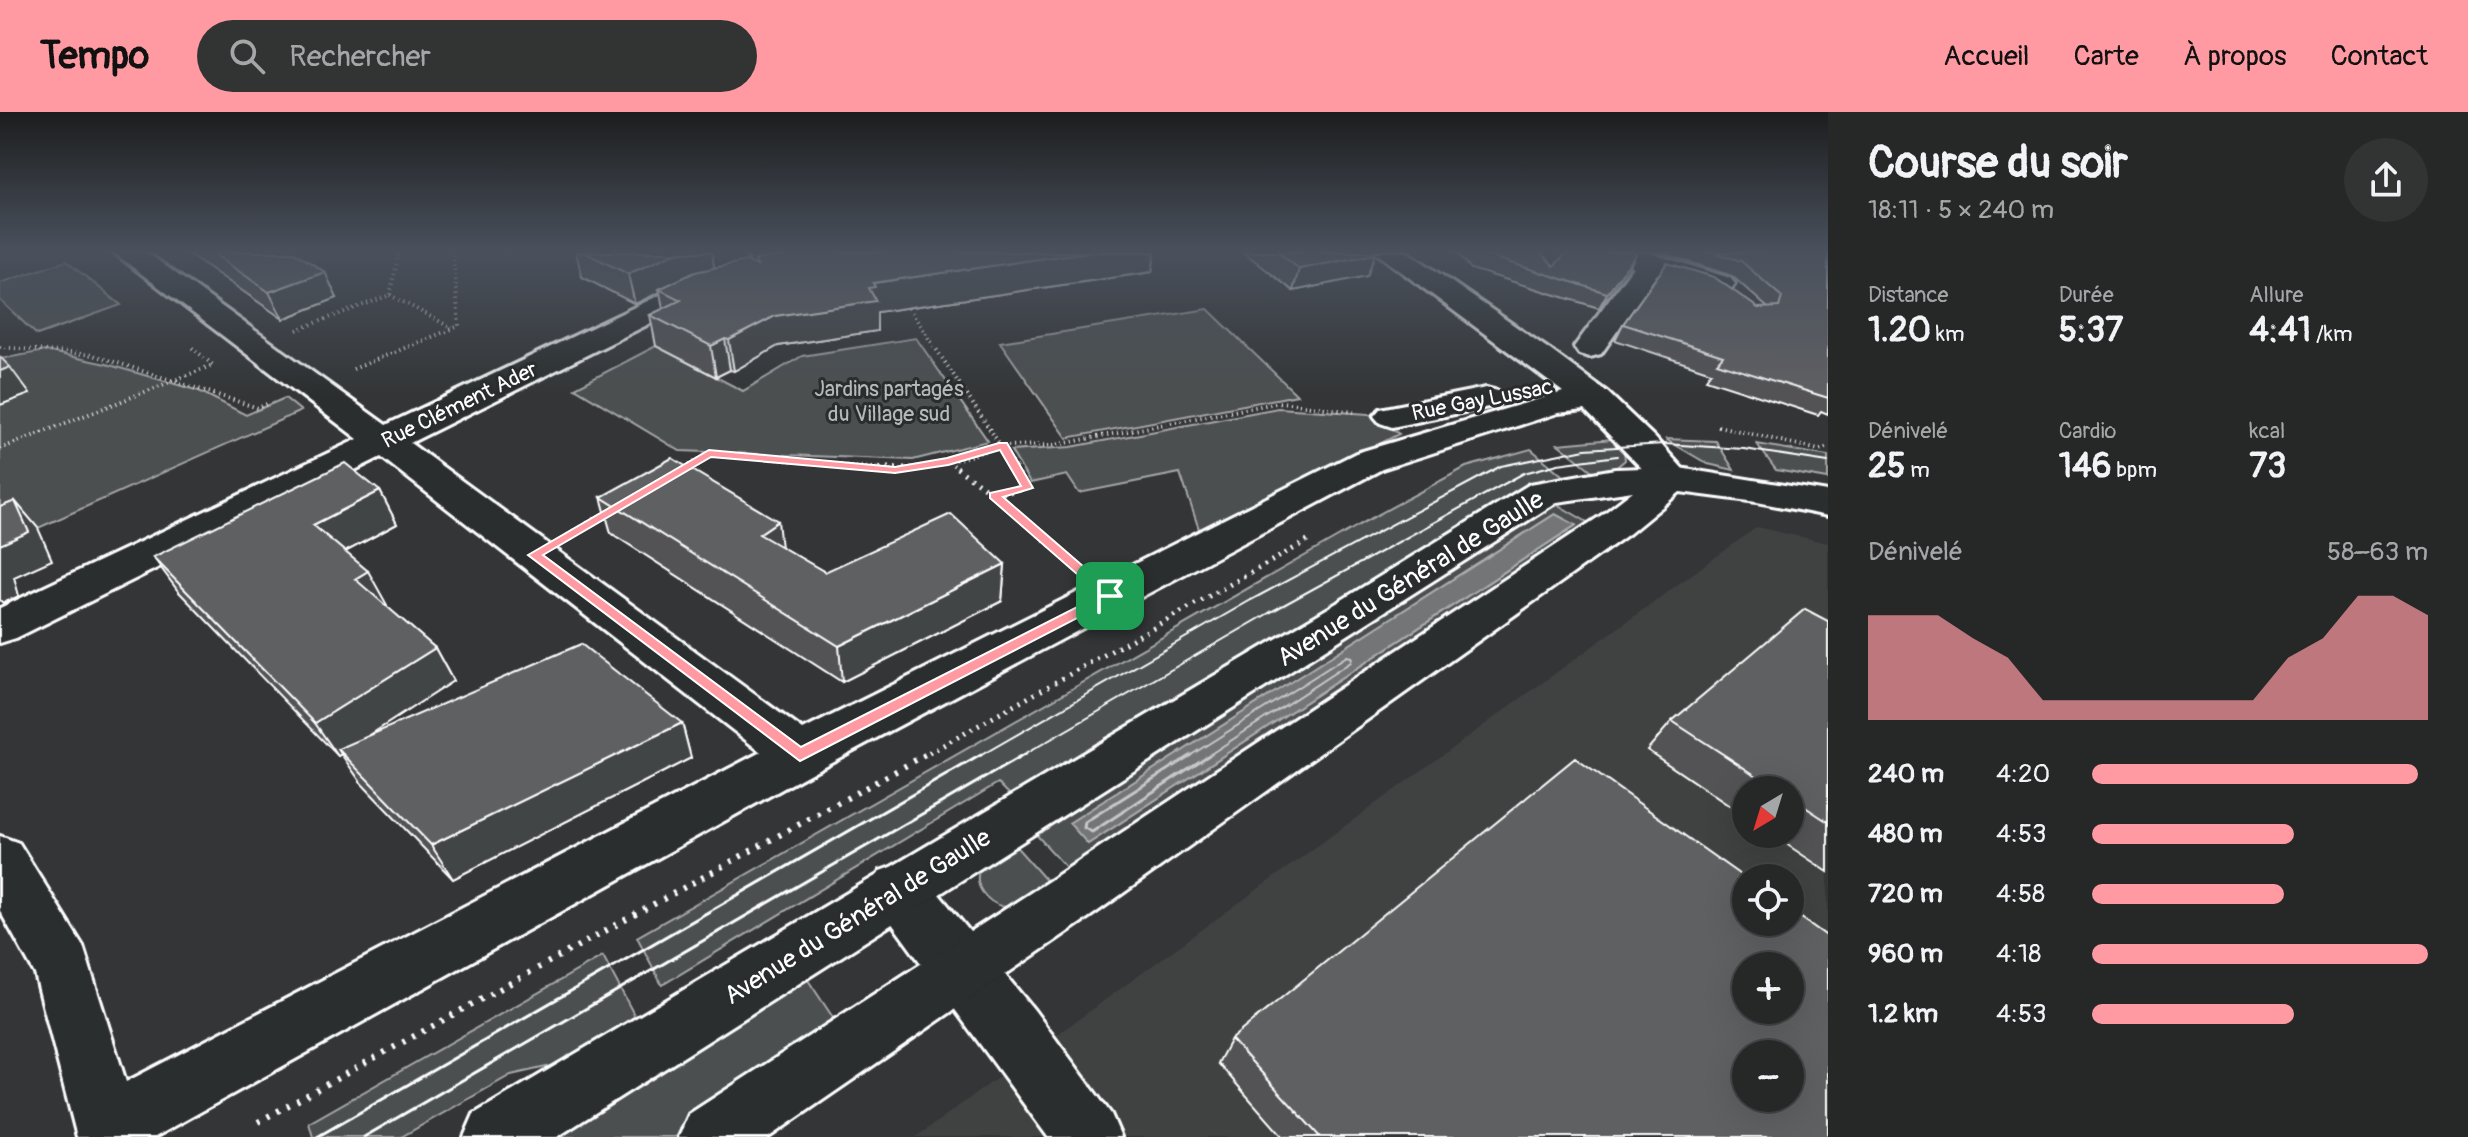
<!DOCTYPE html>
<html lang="fr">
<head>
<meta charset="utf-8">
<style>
	:root { --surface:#262828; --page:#323434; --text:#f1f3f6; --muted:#a4a6a8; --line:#424445; --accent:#ff9aa2 }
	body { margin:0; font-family:Pangolin,sans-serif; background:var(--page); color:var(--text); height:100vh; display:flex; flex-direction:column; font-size:30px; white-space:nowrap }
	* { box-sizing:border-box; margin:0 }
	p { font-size:26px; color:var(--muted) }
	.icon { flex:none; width:44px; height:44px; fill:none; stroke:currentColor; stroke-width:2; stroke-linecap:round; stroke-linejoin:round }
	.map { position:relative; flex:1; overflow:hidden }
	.sheet { display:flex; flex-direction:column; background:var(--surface); width:640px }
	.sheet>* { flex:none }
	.needle { width:52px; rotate:218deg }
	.tools { position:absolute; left:1732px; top:664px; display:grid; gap:16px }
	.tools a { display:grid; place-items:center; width:72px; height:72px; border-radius:50%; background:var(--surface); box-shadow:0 8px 32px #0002,0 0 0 2px var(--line); font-size:40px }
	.pin { position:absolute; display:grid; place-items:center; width:68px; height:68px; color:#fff; margin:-34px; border-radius:16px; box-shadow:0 4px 12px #0006 }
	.round { display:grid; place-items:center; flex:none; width:84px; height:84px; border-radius:42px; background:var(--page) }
	.headline { display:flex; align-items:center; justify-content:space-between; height:136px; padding:0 40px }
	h1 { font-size:44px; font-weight:700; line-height:60px }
	.figures { display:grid; grid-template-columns:repeat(3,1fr); gap:12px; height:136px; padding:8px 40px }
	.figures div { display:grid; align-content:center }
	.figures b { font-size:34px; font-weight:700 }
	.figures small { font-size:22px; font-weight:400 }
	.figures p { font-size:22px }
	.chart { height:224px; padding:16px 40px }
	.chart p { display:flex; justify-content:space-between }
	.chart svg { width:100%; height:144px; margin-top:8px; fill:var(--accent); opacity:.7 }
	ul { padding:0 40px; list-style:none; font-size:26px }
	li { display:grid; grid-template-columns:128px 96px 1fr; align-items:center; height:60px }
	li i { height:20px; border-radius:10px; background:var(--accent) }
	header { display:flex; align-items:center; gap:48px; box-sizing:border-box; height:112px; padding:0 40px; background:var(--accent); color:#111 }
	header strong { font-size:38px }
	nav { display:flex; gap:44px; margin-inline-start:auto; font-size:28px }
	.search { width:560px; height:72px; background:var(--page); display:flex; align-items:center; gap:20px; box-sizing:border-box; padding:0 28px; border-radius:44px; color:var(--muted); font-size:30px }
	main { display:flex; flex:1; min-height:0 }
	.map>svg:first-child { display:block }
	.built { fill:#404243; fill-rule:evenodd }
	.green { fill:#4c4f50; stroke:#a6a7a8; stroke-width:2; fill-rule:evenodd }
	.water { fill:#737576; stroke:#abacad; stroke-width:2 }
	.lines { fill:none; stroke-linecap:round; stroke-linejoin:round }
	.shore-far1 { stroke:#c7c8c8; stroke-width:2 }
	.shore { stroke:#c7c8c8; stroke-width:3 }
	.minor-casing { stroke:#fff; stroke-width:6 }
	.major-casing { stroke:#fff; stroke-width:6 }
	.path-far2 { stroke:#fff; stroke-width:4; stroke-dasharray:1 4; stroke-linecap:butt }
	.path-far1 { stroke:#fff; stroke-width:5; stroke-dasharray:2 6; stroke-linecap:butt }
	.path { stroke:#fff; stroke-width:6; stroke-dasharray:3 8; stroke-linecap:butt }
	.minor { fill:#2a2d2e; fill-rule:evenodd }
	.major { fill:#2a2d2e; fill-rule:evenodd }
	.tram-far1 { stroke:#fff; stroke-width:2 }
	.tram { stroke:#fff; stroke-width:3 }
	.wall { fill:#525354; stroke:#fff; stroke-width:2 }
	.shaded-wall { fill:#424445; stroke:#fff; stroke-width:2 }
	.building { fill:#5f6162; stroke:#fff; stroke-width:2; fill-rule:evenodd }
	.route { fill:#ff9aa2; stroke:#fff; stroke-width:2; fill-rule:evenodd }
	.labels { text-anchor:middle; stroke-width:6; stroke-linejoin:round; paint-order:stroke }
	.far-park-label { font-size:22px; fill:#b7b9b9; stroke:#2a2d2e }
	.far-street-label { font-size:22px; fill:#fff; stroke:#2a2d2e }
	.street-label { font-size:26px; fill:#fff; stroke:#2a2d2e }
</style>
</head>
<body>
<header>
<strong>Tempo</strong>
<div class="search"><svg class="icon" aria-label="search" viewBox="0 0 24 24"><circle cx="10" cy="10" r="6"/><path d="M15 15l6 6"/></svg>Rechercher</div>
<nav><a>Accueil</a><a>Carte</a><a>À propos</a><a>Contact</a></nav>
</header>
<main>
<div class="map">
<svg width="1828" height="1025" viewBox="0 0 1828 1025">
	<rect width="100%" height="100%" fill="#333536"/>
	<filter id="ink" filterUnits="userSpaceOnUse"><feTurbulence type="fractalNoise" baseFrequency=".0125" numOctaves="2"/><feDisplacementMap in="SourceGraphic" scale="16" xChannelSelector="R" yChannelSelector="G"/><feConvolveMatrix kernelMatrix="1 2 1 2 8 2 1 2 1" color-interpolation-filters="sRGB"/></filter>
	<g filter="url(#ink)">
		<path class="built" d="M1757,415L1828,431V1025H916ZM1746,678H1790V722H1746ZM1746,766H1790V810H1746ZM1746,854H1790V898H1746ZM1746,942H1790V986H1746Z"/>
		<g class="green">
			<polygon points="66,149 121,193 37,223 0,188 0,171"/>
			<polygon points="1208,197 1297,283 1067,326 1000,230"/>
			<polygon points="916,226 988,329 913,348 680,339 575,276 656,234 743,279 802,244"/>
			<polygon points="45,239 106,252 199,279 246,303 285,286 301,299 0,433 0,247"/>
			<polygon points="1278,296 1369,302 1399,322 1201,423 1180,361 1079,381 1067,363 1030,371 1011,339 1071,335"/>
			<polygon points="1613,327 1624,339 1625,348 1613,358 1596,362 1558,332"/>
			<polygon points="1665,327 1716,329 1734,358 1708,352"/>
			<polygon points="1757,332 1828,344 1828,367 1776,358"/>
			<polygon points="1531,337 1563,364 1538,373 1016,689 998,671 662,873 637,825 1366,409 1466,355"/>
			<path d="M1553,390L1589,411L1072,762L1032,718ZM1555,402L1575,414L1088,732L1070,711Z"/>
			<path d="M1012,730L1052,775C1041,781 1024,794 1012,795C993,797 973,778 979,759C983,746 1002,737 1012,730Z"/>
			<polygon points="603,844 640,914 582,947 511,963 401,1025 313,1025 309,1011"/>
			<polygon points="804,862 840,916 675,1025 543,1025"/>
		</g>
		<polygon class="water" points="1555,402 1576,413 1088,732 1069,711"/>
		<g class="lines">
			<polyline class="shore-far1" points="1188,645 1347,544 1352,545 1351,550 1206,645"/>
			<polyline class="shore" points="1191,643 1085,710 1084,716 1092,720 1209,643"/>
			<g class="minor-casing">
				<g id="minor">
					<polygon points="113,140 146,140 386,313 677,175 719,163 729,166 734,172 729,178 699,187 410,331 803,618 1356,341 1563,280 1375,140 1408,140 1550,238 1607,280 1655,326 1692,367 1686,375 1673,379 1660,375 1585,298 1558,301 1382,357 818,657 155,1025 77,1025 35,862 0,799 0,724 19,731 83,834 126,970 761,640 381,345 16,526 0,531 0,496 358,327"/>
					<polygon points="1601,140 1646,140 1730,166 1735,172 1730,178 1720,181 1657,162 1601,242 1590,245 1579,242 1574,235 1633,155 1605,146"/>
					<polygon points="1486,276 1498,279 1503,286 1498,293 1392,315 1380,311 1374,304 1380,297"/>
					<polygon points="900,752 920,759 1034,898 1111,1002 1121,1025 1048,1025 880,795 872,777 880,759"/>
				</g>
			</g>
			<g class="major-casing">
				<polygon id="major" points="1673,355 1828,380 1828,404 1757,390 1680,380 1630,421 1095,801 769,1025 679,1025 689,1002 1055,765 1602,403 1633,379 1557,390 557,1025 464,1025 474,1002 1337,491 1530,372 1615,357"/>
			</g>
			<g class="path-far2">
				<polyline points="390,183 452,216"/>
				<polyline points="906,192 1017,358"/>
				<polyline points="297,218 390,183 399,140"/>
				<polyline points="0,235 93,243 258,296 269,291"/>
				<polyline points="353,257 459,214 453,140"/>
				<polyline points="1718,314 1819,338 1828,335"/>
				<polyline points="0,337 213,253 190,234"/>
				<polyline points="949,350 960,358"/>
				<polyline points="681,358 709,341 893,358"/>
				<polyline points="896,358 948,350 1003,334 1055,333 1281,290 1354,300"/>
			</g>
			<g class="path-far1">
				<polyline points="871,356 909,356"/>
				<polyline points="957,356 994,383 1077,456"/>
				<polyline points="681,358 685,356"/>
				<polyline points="994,383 1027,376 1015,356"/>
				<polyline points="573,420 610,399"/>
				<polyline points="922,645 1311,427"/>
			</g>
			<polyline class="path" points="258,1010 925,643"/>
			<use href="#minor" class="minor"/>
			<use href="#major" class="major"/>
			<g class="tram-far1">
				<polyline points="978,645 1251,488 1501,354 1585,337 1664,332 1744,337 1828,350"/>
				<polyline points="1020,645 1269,501 1524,361 1558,352 1617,344"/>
			</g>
			<g class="tram">
				<polyline points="317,1025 981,643"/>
				<polyline points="364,1025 1024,643"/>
			</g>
		</g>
		<g class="wall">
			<polygon points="186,140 294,140 337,186 283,207"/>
			<polygon points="576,140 712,140 714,156 748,150 744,140 1155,140 1152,160 877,200 877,219 778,234 734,259 730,258 716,265 656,234 650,203 663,197 660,180 635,192 582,165"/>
			<polygon points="1244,140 1372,140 1375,142 1367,164 1293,179"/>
			<polygon points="1457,140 1540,140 1554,154 1636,142 1628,157 1599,196 1471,157"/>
			<polygon points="1659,140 1828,140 1828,302 1821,299 1818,303 1706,267 1711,260 1615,228 1623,212 1768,196 1732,164"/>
			<polygon points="380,379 397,412 345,440 386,494 435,536 453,569 371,622 682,611 691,646 453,767 362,672 341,642 338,644 178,479 153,445"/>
			<polygon points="601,385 781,435 825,460 1005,452 1002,489 842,570 611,421"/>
			<polygon points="1828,509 1828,760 1771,722 1790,722 1790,678 1746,678 1746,705 1647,638 1672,609"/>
			<polygon points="1231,927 1828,1025 1283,1025 1218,951"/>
		</g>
		<g class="shaded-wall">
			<polygon points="681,140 712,140 715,162 659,177 660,180 635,192 628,162 670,143"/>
			<polygon points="748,140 851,140 755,148 756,154 750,155"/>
			<polygon points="1087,140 1155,140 1152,160 877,200 877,219 778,234 734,259 729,228 775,204 869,176 873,171"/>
			<polygon points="1375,142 1367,164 1293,179 1299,157"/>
			<polygon points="1636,142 1628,157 1599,196 1607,181"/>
			<polygon points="325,160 337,186 283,207 269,180"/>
			<polygon points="725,227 730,258 716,265 711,234"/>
			<polygon points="10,255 30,282 0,293 0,259"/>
			<polygon points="380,379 397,412 332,447 313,413"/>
			<polygon points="15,389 38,416 52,448 14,465 19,484 3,491 0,488 0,433"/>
			<polygon points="778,409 782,445 759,422"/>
			<polygon points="1005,452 1002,489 842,570 839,534"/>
			<polygon points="368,459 387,493 373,501 355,467"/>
			<polygon points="435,536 453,569 342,641 338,637 341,642 338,644 315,611"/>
			<polygon points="682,611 691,646 453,767 431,733"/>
		</g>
		<g class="building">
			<polygon points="211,140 294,140 325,160 269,180"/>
			<polygon points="584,140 681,140 670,143 628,162"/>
			<polygon points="809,140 1087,140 873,171 875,175 869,176 876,189 775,204 729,228 725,227 711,234 650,203 681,188 659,177 695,160 746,149 757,154 755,148"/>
			<polygon points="1278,140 1372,140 1375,142 1299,157"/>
			<polygon points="1476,140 1540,140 1554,154 1567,140 1632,140 1636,142 1607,181"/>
			<polygon points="1713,140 1828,140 1828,286 1717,251 1723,244 1623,212 1667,151 1714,165 1758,196 1779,195 1782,185 1741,149"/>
			<polygon points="0,245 10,255 0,259"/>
			<polygon points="672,346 778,409 759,422 825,460 951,402 1005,452 839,534 601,385"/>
			<polygon points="345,351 380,379 313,413 368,459 355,467 435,536 315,611 153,445"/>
			<polygon points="15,389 29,420 0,433 0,395"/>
			<polygon points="1805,497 1828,509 1828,710 1790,685 1790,678 1778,678 1672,609"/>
			<polygon points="581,532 682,611 431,733 338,637"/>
			<path d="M1575,646L1746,767V810H1790V798L1828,825V1025H1320L1231,927ZM1746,854H1790V898H1746ZM1746,942H1790V986H1746Z"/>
		</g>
	</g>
	<linearGradient id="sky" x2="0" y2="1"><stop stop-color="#1c1d1e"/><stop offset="0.49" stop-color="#4a515d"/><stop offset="1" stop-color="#4a515d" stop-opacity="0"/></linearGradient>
	<rect width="1828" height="284" fill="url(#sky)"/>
	<path class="route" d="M999,331H1007L1033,376L1003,385L1114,481V487L800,649L528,443L709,338L895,355L947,346ZM1000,338L1021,374L990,381V386L1101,483L801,635L543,443L711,345L895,361L948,353Z"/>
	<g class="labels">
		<g class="far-park-label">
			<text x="889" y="284">Jardins partagés<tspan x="889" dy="25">du Village sud</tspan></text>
		</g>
		<g class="far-street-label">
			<text transform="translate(1482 287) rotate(-11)" y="8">Rue Gay Lussac</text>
			<text transform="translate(459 292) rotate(-26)" y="8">Rue Clément Ader</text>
		</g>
		<g class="street-label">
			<text transform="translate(1410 466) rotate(-32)" y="9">Avenue du Général de Gaulle</text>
			<text transform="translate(857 804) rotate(-32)" y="9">Avenue du Général de Gaulle</text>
		</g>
	</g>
</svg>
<div class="tools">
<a><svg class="needle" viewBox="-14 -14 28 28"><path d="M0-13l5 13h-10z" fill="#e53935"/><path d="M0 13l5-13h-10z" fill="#a4a6a8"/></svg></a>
<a><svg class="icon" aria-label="locate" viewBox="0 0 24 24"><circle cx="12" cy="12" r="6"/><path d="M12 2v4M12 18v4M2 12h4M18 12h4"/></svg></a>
<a>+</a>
<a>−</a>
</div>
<div class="pin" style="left:1110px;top:484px;background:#1e9e55"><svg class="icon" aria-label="arrive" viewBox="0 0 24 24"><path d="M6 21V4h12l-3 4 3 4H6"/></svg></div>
</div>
<section class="sheet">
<div class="headline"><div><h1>Course du soir</h1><p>18:11 · 5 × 240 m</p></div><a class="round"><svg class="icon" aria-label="share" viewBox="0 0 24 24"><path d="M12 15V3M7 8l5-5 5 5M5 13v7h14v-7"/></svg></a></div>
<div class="figures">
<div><p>Distance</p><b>1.20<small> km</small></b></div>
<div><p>Durée</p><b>5:37</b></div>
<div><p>Allure</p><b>4:41<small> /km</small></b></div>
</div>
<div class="figures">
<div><p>Dénivelé</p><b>25<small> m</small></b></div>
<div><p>Cardio</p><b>146<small> bpm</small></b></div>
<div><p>kcal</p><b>73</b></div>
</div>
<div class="chart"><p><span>Dénivelé</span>58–63 m</p>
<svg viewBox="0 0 160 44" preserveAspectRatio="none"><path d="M0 44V12L10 12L20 12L30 19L40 25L50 38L60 38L70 38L80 38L90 38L100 38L110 38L120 25L130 19L140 6L150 6L160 12V44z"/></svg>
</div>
<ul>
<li><b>240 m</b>4:20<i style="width:97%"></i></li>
<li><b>480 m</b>4:53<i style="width:60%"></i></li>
<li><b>720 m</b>4:58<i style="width:57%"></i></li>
<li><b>960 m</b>4:18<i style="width:100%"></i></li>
<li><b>1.2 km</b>4:53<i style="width:60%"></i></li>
</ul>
</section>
</main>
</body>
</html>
